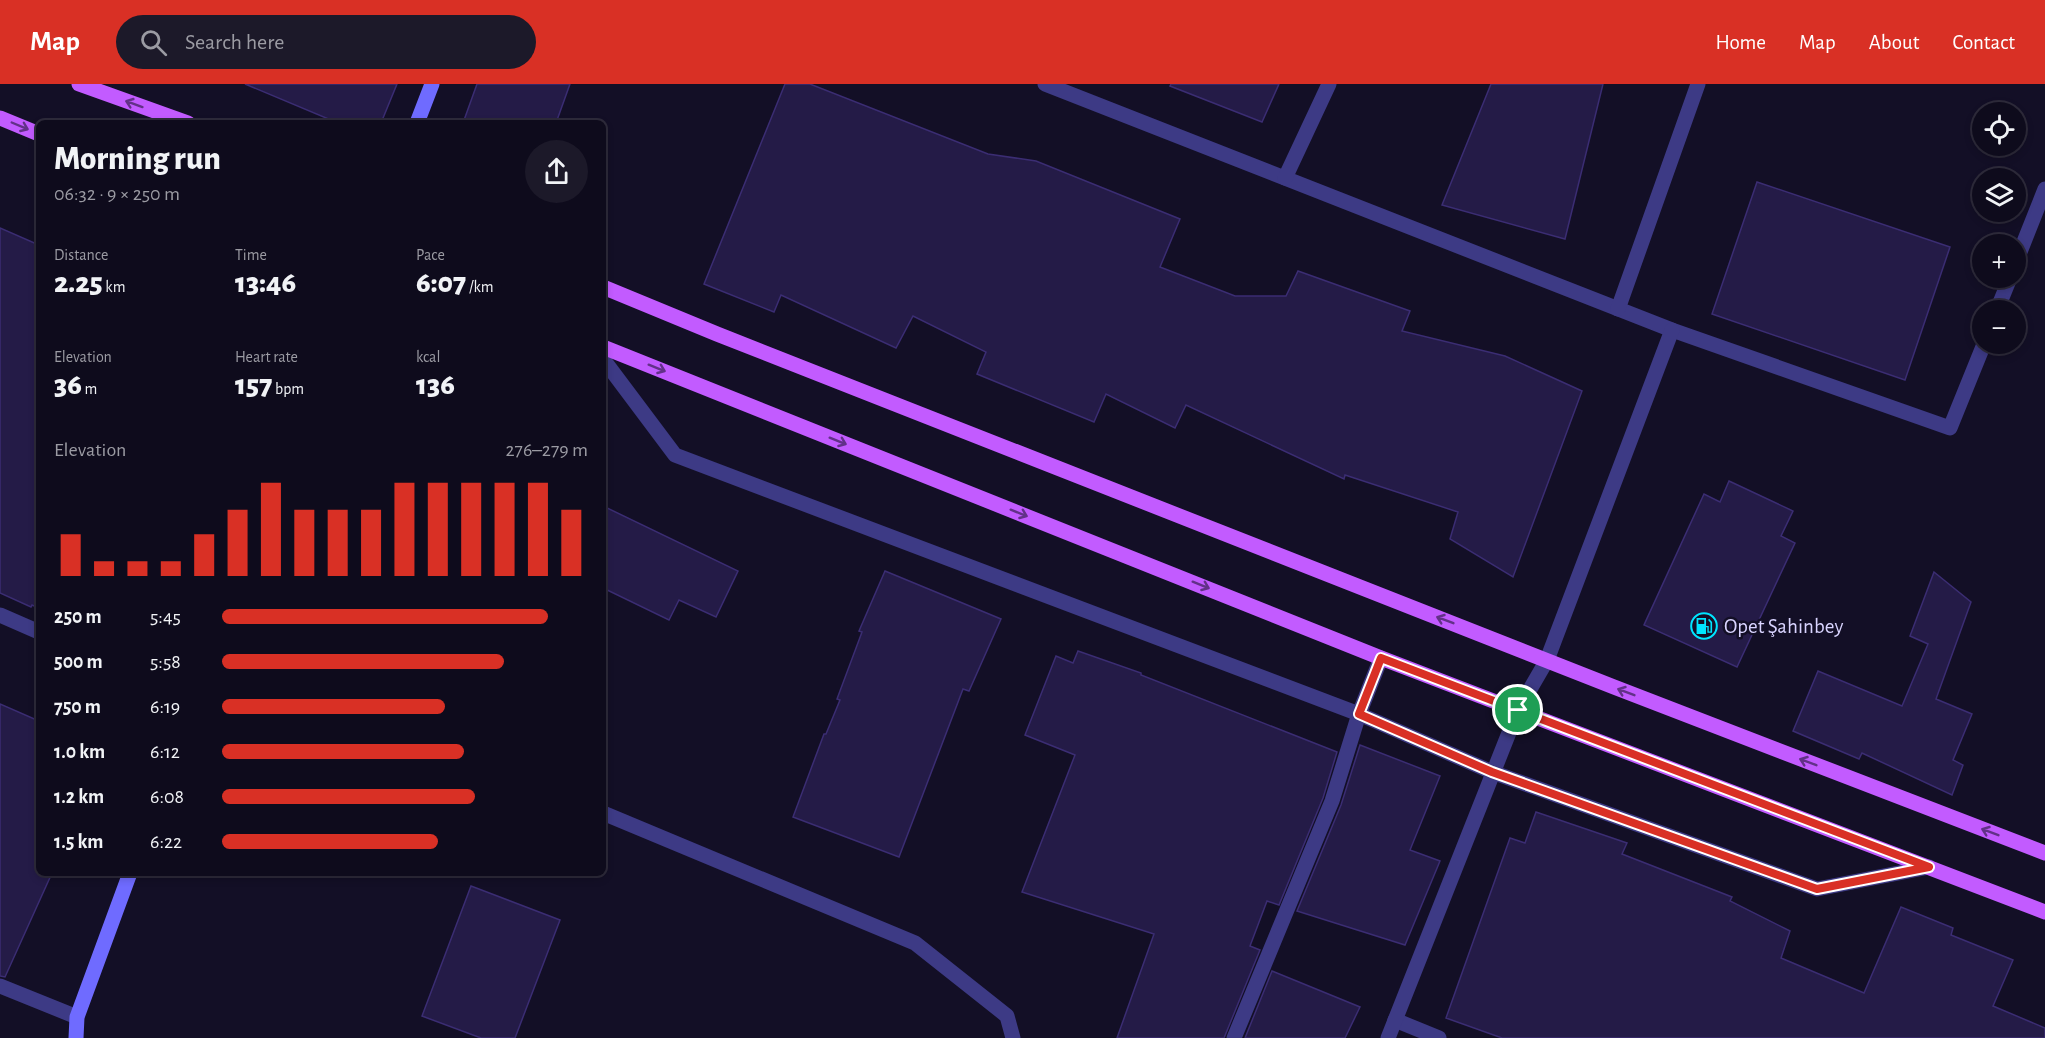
<!DOCTYPE html>
<html lang="en">
<head>
<meta charset="utf-8">
<style>
	:root { --surface:#0e0b1c; --page:#1c1929; --text:#f1f3f6; --muted:#9b9ba3; --line:#2e2b3b; --accent:#d93025 }
	body { margin:0; font-family:"Alegreya Sans",sans-serif; background:var(--page); color:var(--text); height:100vh; display:flex; flex-direction:column; font-size:22px; white-space:nowrap }
	* { box-sizing:border-box; margin:0 }
	p { font-size:20px; color:var(--muted) }
	.icon { flex:none; width:33px; height:33px; fill:none; stroke:currentColor; stroke-width:2; stroke-linecap:round; stroke-linejoin:round }
	.map { position:relative; flex:1; overflow:hidden }
	.panel { position:absolute; left:36px; top:36px; width:570px; height:756px; display:flex; flex-direction:column; background:var(--surface); border-radius:9px; box-shadow:0 3px 9px #0003,0 0 0 2px var(--line) }
	.panel>* { flex:none }
	.tools { position:absolute; left:1972px; top:18px; display:grid; gap:12px }
	.tools a { display:grid; place-items:center; width:54px; height:54px; border-radius:50%; background:var(--surface); box-shadow:0 3px 9px #0003,0 0 0 2px var(--line); font-size:30px }
	.pin { position:absolute; display:grid; place-items:center; width:51px; height:51px; color:#fff; margin:-26px; border:3px solid #fff; border-radius:50%; box-shadow:0 2px 6px #0007 }
	.round { display:grid; place-items:center; flex:none; width:63px; height:63px; border-radius:32px; background:var(--page) }
	.summary { display:flex; align-items:center; justify-content:space-between; height:102px; padding:0 18px }
	h1 { font-size:33px; font-weight:800; line-height:45px }
	.figures { display:grid; grid-template-columns:repeat(3,1fr); gap:9px; height:102px; padding:6px 18px }
	.figures div { display:grid; align-content:center }
	.figures b { font-size:30px; font-weight:800 }
	.figures small { font-size:16px; font-weight:400 }
	.figures p { font-size:16px }
	.chart { height:168px; padding:12px 18px }
	.chart p { display:flex; justify-content:space-between }
	.chart svg { width:100%; height:108px; margin-top:6px; stroke:var(--accent); stroke-width:6 }
	ul { padding:0 18px; list-style:none; font-size:20px }
	li { display:grid; grid-template-columns:96px 72px 1fr; align-items:center; height:45px }
	li i { height:15px; border-radius:8px; background:var(--accent) }
	header { display:flex; align-items:center; gap:36px; box-sizing:border-box; height:84px; padding:0 30px; background:var(--accent); color:#fff }
	header strong { font-size:28px }
	nav { display:flex; gap:33px; margin-inline-start:auto; font-size:21px }
	.search { width:420px; height:54px; background:var(--page); display:flex; align-items:center; gap:15px; box-sizing:border-box; padding:0 21px; border-radius:33px; color:var(--muted); font-size:22px }
	.map>svg:first-child { display:block }
	.building { fill:#241b47; stroke:#3b2d73; stroke-width:1.5 }
	.lines { fill:none; stroke-linecap:round; stroke-linejoin:round }
	.street { stroke:#3d3a85; stroke-width:15 }
	.secondary { stroke:#6f6bff; stroke-width:15 }
	.primary { stroke:#c25bff; stroke-width:15 }
	.oneway { stroke:#623188 }
	.route-casing { stroke:#fff; stroke-width:12 }
	.route { stroke:#d93025; stroke-width:8 }
	.labels { text-anchor:middle; stroke-width:5; stroke-linejoin:round; paint-order:stroke }
	.poi-label { font-size:21px; fill:#d9d4ff; stroke:#130f26; text-anchor:start }
</style>
</head>
<body>
<header>
<strong>Map</strong>
<div class="search"><svg class="icon" aria-label="search" viewBox="0 0 24 24"><circle cx="10" cy="10" r="6"/><path d="M15 15l6 6"/></svg>Search here</div>
<nav><a>Home</a><a>Map</a><a>About</a><a>Contact</a></nav>
</header>
<div class="map">
<svg width="2045" height="954" viewBox="0 0 2045 954">
	<rect width="100%" height="100%" fill="#130f26"/>
	<g class="building">
		<polygon points="245,0 397,0 381,39 338,39"/>
		<polygon points="477,0 570,0 556,39 463,39"/>
		<polygon points="785,0 810,0 988,70 1036,77 1180,135 1160,183 1235,212 1286,212 1298,187 1410,227 1402,247 1505,272 1582,307 1513,493 1450,455 1458,428 1345,391 1344,395 1186,321 1175,344 1106,310 1094,338 977,290 986,268 913,232 896,264 781,211 774,228 704,200"/>
		<polygon points="1171,0 1279,0 1262,38 1170,2"/>
		<polygon points="1491,0 1603,0 1565,155 1442,121"/>
		<polygon points="1757,98 1950,163 1905,296 1712,230"/>
		<polygon points="0,144 39,161 39,524 32,521 31,523 0,509"/>
		<polygon points="1729,397 1793,427 1781,452 1795,459 1737,583 1644,541 1704,410 1720,418"/>
		<polygon points="603,422 738,487 716,533 679,516 669,536 603,504"/>
		<polygon points="885,487 1001,535 969,607 963,605 899,773 793,733 824,650 826,650 840,616 837,615 862,548 859,547"/>
		<polygon points="1934,488 1971,518 1936,615 1972,630 1953,676 1963,681 1952,711 1862,669 1859,675 1793,647 1818,587 1902,622 1928,560 1910,552"/>
		<polygon points="1078,567 1141,589 1141,591 1337,668 1323,714 1279,821 1267,817 1250,862 1260,866 1224,954 1117,954 1154,850 1022,808 1075,671 1025,651 1056,572 1073,579"/>
		<polygon points="0,620 39,637 39,789 52,789 5,893 0,892"/>
		<polygon points="1360,661 1440,692 1410,766 1440,777 1405,861 1297,827 1341,721"/>
		<polygon points="1536,728 1627,759 1622,770 1732,813 1730,817 1790,847 1781,874 1864,909 1901,823 1953,844 1951,851 2013,876 1993,922 2045,944 2045,954 1502,954 1446,934 1510,754 1525,759"/>
		<polygon points="471,802 560,836 515,954 481,954 422,932"/>
		<polygon points="1272,887 1360,923 1345,954 1245,954"/>
	</g>
	<g class="lines">
		<g class="street">
			<polyline points="1045,0 1672,246 1950,344 1984,260"/>
			<polyline points="1285,94 1329,0"/>
			<polyline points="2016,178 2045,105"/>
			<polyline points="1618,225 1698,0"/>
			<polyline points="1997,226 2010,194"/>
			<polyline points="603,275 675,371 1359,630 1492,688 1817,805 1929,783"/>
			<polyline points="0,531 39,548"/>
			<polyline points="603,729 915,859 1007,932 1013,954"/>
			<polyline points="0,902 77,933"/>
			<polyline points="1395,936 1439,954"/>
			<polyline points="1234,954 1332,717 1359,630 1381,574"/>
			<polyline points="1388,954 1518,626 1547,576 1672,246"/>
		</g>
		<g class="secondary">
			<polyline points="417,39 432,0"/>
			<polyline points="76,954 77,933 130,789"/>
		</g>
		<g class="primary">
			<polyline points="79,0 188,39"/>
			<polyline points="0,34 39,50"/>
			<polyline points="603,203 717,250 1614,603 2045,769"/>
			<polyline points="603,263 1381,574 2045,828"/>
		</g>
	</g>
	<defs><path id="oneway-shaft" d="M-6 0H5M1.5-3L5.5 0L1.5 3" fill="none" stroke-width="1.6" stroke-linecap="round" stroke-linejoin="round" transform="scale(1.5)"/></defs>
	<g class="oneway">
		<use href="#oneway-shaft" transform="translate(134 20) rotate(-160)"/>
		<use href="#oneway-shaft" transform="translate(20 42) rotate(23)"/>
		<use href="#oneway-shaft" transform="translate(657 284) rotate(22)"/>
		<use href="#oneway-shaft" transform="translate(838 357) rotate(22)"/>
		<use href="#oneway-shaft" transform="translate(1019 429) rotate(22)"/>
		<use href="#oneway-shaft" transform="translate(1201 501) rotate(22)"/>
		<use href="#oneway-shaft" transform="translate(1445 536) rotate(-159)"/>
		<use href="#oneway-shaft" transform="translate(1626 608) rotate(-159)"/>
		<use href="#oneway-shaft" transform="translate(1808 678) rotate(-159)"/>
		<use href="#oneway-shaft" transform="translate(1990 748) rotate(-159)"/>
	</g>
	<g class="lines">
		<g class="route-casing">
			<polygon id="route" points="1381,574 1929,783 1817,805 1492,688 1359,630"/>
		</g>
		<use href="#route" class="route"/>
	</g>
	<defs>
		<g id="fuel-ring" transform="scale(1.35)"><circle r="9.5" fill="#130f26" stroke="#00e5ff" stroke-width="1.5"/><path d="M-5.5-6h7V0h2V4h1.3V-2.5L3-4.5l.8-.8L6-3V5H2.5V1h-1V6h-7ZM-4.2-4.7v3.2H.2V-4.7Z" fill="#00e5ff"/></g>
	</defs>
	<g fill-rule="evenodd">
		<use href="#fuel-ring" x="1704" y="542"/>
	</g>
	<g class="labels">
		<g class="poi-label">
			<text x="1724" y="549">Opet Şahinbey</text>
		</g>
	</g>
</svg>
<div class="tools">
<a><svg class="icon" aria-label="locate" viewBox="0 0 24 24"><circle cx="12" cy="12" r="6"/><path d="M12 2v4M12 18v4M2 12h4M18 12h4"/></svg></a>
<a><svg class="icon" aria-label="layers" viewBox="0 0 24 24"><path d="M12 4l9 5-9 5-9-5zM3 14l9 5 9-5"/></svg></a>
<a>+</a>
<a>−</a>
</div>
<div class="pin" style="left:1518px;top:626px;background:#1e9e55"><svg class="icon" aria-label="arrive" viewBox="0 0 24 24"><path d="M6 21V4h12l-3 4 3 4H6"/></svg></div>
<section class="panel">
<div class="summary"><div><h1>Morning run</h1><p>06:32 · 9 × 250 m</p></div><a class="round"><svg class="icon" aria-label="share" viewBox="0 0 24 24"><path d="M12 15V3M7 8l5-5 5 5M5 13v7h14v-7"/></svg></a></div>
<div class="figures">
<div><p>Distance</p><b>2.25<small> km</small></b></div>
<div><p>Time</p><b>13:46</b></div>
<div><p>Pace</p><b>6:07<small> /km</small></b></div>
</div>
<div class="figures">
<div><p>Elevation</p><b>36<small> m</small></b></div>
<div><p>Heart rate</p><b>157<small> bpm</small></b></div>
<div><p>kcal</p><b>136</b></div>
</div>
<div class="chart"><p><span>Elevation</span>276–279 m</p>
<svg viewBox="0 0 160 44" preserveAspectRatio="none"><path d="M5 44V27M15 44V38M25 44V38M35 44V38M45 44V27M55 44V17M65 44V6M75 44V17M85 44V17M95 44V17M105 44V6M115 44V6M125 44V6M135 44V6M145 44V6M155 44V17"/></svg>
</div>
<ul>
<li><b>250 m</b>5:45<i style="width:89%"></i></li>
<li><b>500 m</b>5:58<i style="width:77%"></i></li>
<li><b>750 m</b>6:19<i style="width:61%"></i></li>
<li><b>1.0 km</b>6:12<i style="width:66%"></i></li>
<li><b>1.2 km</b>6:08<i style="width:69%"></i></li>
<li><b>1.5 km</b>6:22<i style="width:59%"></i></li>
</ul>
</section>
</div>
</body>
</html>
